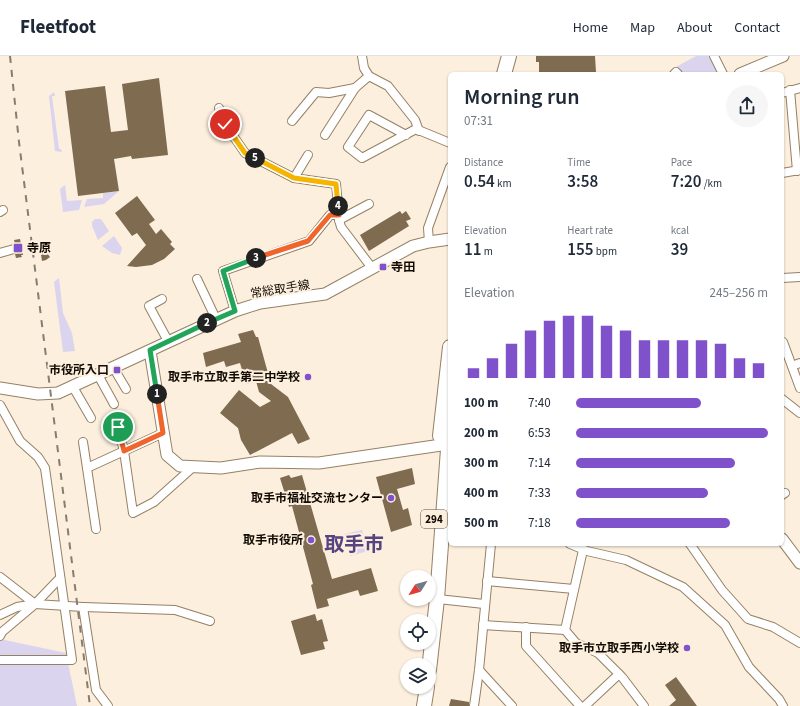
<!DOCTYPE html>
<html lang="en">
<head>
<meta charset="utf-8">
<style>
	:root { --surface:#fff; --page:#f6f6f7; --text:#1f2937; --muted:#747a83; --line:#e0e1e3; --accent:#7f52cb }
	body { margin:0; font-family:"Source Sans 3","Noto Sans JP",sans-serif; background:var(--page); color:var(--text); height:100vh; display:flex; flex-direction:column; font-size:15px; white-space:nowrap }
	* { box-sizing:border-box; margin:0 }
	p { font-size:13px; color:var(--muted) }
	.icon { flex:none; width:22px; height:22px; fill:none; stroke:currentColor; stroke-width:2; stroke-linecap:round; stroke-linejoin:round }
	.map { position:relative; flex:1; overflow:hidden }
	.sheet { position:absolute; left:448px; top:16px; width:336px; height:474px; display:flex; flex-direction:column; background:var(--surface); border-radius:6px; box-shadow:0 1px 3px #0004 }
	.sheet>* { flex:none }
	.needle { width:26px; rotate:233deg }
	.tools { position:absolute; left:400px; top:514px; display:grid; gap:8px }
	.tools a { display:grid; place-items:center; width:36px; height:36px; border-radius:50%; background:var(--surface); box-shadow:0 1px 3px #0004; font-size:20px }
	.pin { position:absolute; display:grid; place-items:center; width:34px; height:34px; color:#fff; margin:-17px; border:2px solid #fff; border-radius:50%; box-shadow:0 1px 4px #0007 }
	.km { position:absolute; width:20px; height:20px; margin:-10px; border-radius:50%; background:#222; color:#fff; font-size:11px; line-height:20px; text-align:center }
	.round { display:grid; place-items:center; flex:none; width:42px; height:42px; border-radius:21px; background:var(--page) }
	.overview { display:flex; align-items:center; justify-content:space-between; height:68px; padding:0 16px }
	h1 { font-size:22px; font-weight:600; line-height:30px }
	.figures { display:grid; grid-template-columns:repeat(3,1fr); gap:6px; height:68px; padding:4px 16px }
	.figures div { display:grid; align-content:center }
	.figures b { font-size:17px; font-weight:600 }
	.figures small { font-size:11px; font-weight:400 }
	.figures p { font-size:11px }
	.chart { height:112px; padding:8px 16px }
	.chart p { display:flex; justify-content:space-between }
	.chart svg { width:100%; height:72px; margin-top:4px; stroke:var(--accent); stroke-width:6 }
	ul { padding:0 16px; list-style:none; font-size:13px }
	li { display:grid; grid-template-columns:64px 48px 1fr; align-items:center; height:30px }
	li i { height:10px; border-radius:5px; background:var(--accent) }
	header { display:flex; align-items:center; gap:24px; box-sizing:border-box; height:56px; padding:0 20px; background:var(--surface); border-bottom:1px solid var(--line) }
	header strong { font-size:19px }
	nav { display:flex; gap:22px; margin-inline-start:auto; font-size:14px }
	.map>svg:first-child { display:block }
	.green { fill:#dbd4ef }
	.building { fill:#7e6b50 }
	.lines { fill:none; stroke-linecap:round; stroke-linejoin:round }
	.street-casing { stroke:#948165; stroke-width:10 }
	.secondary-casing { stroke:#948165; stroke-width:13 }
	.highway-casing { stroke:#948165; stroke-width:16 }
	.street { stroke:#fff; stroke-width:8 }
	.secondary { stroke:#fff; stroke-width:11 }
	.highway { stroke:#fff; stroke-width:14 }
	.rail { stroke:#867c6f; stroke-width:2; stroke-dasharray:7 7; stroke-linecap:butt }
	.split-1-casing { stroke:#fff; stroke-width:8 }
	.split-2-casing { stroke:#fff; stroke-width:8 }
	.split-3-casing { stroke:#fff; stroke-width:8 }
	.split-4-casing { stroke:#fff; stroke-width:8 }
	.split-5-casing { stroke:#fff; stroke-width:8 }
	.split-6-casing { stroke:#fff; stroke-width:8 }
	.split-1 { stroke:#f0652b; stroke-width:5 }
	.split-2 { stroke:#22a559; stroke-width:5 }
	.split-3 { stroke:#22a559; stroke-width:5 }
	.split-4 { stroke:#f0652b; stroke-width:5 }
	.split-5 { stroke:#f5b400; stroke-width:5 }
	.split-6 { stroke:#f5b400; stroke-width:5 }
	.poi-dot { fill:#7f52cb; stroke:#fcefdd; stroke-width:1.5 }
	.labels { text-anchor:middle; stroke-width:4; stroke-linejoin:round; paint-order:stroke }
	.shield { fill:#fcefdd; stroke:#584f44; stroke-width:1 }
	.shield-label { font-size:11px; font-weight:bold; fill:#110a02 }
	.poi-label { font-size:12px; font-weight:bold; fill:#110a02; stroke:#fcefdd; text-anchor:end }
	.street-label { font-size:12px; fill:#110a02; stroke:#fcefdd }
	.town-label { font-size:20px; font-weight:bold; fill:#574380; stroke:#fcefdd }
</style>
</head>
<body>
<header>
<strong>Fleetfoot</strong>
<nav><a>Home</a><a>Map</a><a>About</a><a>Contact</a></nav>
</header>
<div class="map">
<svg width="800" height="650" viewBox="0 0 800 650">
	<rect width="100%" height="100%" fill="#fcefdd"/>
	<g class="green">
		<polygon points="696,0 710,0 719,18 681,18 676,11"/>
		<polygon points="54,36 55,40 52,40 59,93 61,93 62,96 55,95 49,40"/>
		<polygon points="65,129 67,145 82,144 79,154 63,156 60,133"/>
		<polygon points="119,135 104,148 84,151 87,143 103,142 103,137"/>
		<polygon points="95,163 101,163 109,175 98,184 92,170 92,166"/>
		<polygon points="114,180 122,192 120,199 112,197 102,190"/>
		<polygon points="59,222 63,257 72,277 75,295 63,296 54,226"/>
		<polygon points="362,474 368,495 350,500 344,478"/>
		<polygon points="0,583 66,597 77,650 0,650"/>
	</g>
	<g class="building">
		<polygon points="536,0 595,0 596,16 539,17 539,6 536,6"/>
		<polygon points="159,22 168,99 132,103 131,100 114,103 119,135 78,140 65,35 105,30 111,76 128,74 122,28"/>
		<polygon points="137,140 155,164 149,168 156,178 161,173 172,186 170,188 175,193 164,203 152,209 136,211 127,210 146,189 137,177 132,180 115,157"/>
		<polygon points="400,155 402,158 406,155 411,163 406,165 409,170 369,195 360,179"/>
		<polygon points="20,183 23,199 21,199 22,201 16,202 15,198 18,197 19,192 15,188 14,184"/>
		<polygon points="39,186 50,201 46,204 42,205"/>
		<polygon points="253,274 256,281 258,281 271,328 288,341 310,383 298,388 292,377 250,399 241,384 238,372 220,357 239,334 260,351 271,345 259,336 256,325 246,328 240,307 226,311 224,305 206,311 203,297 241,286 238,278"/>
		<polygon points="412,412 415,428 397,433 403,454 408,452 412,469 391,476 376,421"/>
		<polygon points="289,419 291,422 302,419 332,523 371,512 378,535 360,540 358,534 327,543 329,550 317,553 311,529 313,528 292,450 289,451 280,422"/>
		<polygon points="315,558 317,565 322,563 328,585 323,586 325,593 301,599 291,565"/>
		<polygon points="676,621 697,650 669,650 676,644 665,629"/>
		<polygon points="451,643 469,646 469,650 449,650"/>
	</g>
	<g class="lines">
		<g class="street-casing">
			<g id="street">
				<polyline points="362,0 364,12 369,20"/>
				<polyline points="714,0 723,18"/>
				<polyline points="674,18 676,16 678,18"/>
				<polyline points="790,34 797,115"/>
				<polyline points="782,37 800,32"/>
				<polyline points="219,52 225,68 245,97 294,122 336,128 339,159 330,159 309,185 223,215 235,255"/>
				<polyline points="292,65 316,36 329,37 355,32"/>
				<polyline points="325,79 355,32 369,20 388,30 415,64 419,75"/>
				<polyline points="406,79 369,59 348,91 362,102 416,73 450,87"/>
				<polyline points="782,117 800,114"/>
				<polyline points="294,122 308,99"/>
				<polyline points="0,156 3,154"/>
				<polyline points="339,160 339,164 369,148"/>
				<polyline points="339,164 341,171 372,212"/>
				<polyline points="429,186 428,172 450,111"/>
				<polyline points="0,197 14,193"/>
				<polyline points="782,222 800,221"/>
				<polyline points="197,223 216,263"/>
				<polyline points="162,243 149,250 168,285"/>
				<polyline points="783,286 800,332"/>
				<polyline points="792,310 800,307"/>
				<polyline points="113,311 126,333"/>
				<polyline points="98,319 114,348"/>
				<polyline points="73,331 91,362"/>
				<polyline points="782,343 800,357"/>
				<polyline points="0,349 20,385 38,401 45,412 72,604 0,604"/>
				<polyline points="163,377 124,395 133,457 154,446 192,412"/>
				<polyline points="83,386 87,412 124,395 118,371"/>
				<polyline points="87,412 96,473"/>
				<polyline points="782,439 785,437"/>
				<polyline points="570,488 587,495 626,504 683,531 725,569 749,611 779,643 783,650"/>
				<polyline points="690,488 722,534 748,563 773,571 800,587"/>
				<polyline points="583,494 565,574 576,587 598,597 622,621 644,650"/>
				<polyline points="0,521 35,548 83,551 96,634 108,650"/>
				<polyline points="487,525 574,533"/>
				<polyline points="429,542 484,548"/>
				<polyline points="83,551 175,554 210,565"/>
				<polyline points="0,559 17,551 35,548 60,522"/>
				<polyline points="483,569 565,574"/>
				<polyline points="526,571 526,590 580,650"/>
				<polyline points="0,580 2,576 34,549"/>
				<polyline points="479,614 512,650"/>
				<polyline points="474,650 479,614 491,488"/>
				<polyline points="585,650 619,618"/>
			</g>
		</g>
		<g class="secondary-casing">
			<g id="secondary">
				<polyline points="740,18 783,0"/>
				<polyline points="150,295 167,399 180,410 221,412 260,406 319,407 448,388"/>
				<polyline points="0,332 38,338 58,337 235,255 260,247 325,238 413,190 429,186 450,183"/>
				<polyline points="782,483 800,507"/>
			</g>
		</g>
		<g class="highway-casing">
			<g id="highway">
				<polyline points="504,18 509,0"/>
				<polyline points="440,380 450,291"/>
				<polyline points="429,614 437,543 450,366"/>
				<polyline points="424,650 427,631"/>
			</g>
		</g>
		<use href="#street" class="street"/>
		<use href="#secondary" class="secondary"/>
		<use href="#highway" class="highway"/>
		<polyline class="rail" points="10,0 19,86 90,650"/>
	</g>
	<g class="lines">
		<g class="split-1-casing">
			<polyline id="split-1" points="118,371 124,395 163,377 157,338"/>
		</g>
		<g class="split-2-casing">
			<polyline id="split-2" points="157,338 150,294 207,267"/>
		</g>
		<g class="split-3-casing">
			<polyline id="split-3" points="207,267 235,255 223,215 256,202"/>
		</g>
		<g class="split-4-casing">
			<polyline id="split-4" points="256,202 308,185 330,159 339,159 338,150"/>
		</g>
		<g class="split-5-casing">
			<polyline id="split-5" points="255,102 294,122 336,128 338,150"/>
		</g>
		<g class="split-6-casing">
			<polyline id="split-6" points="225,68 245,97 255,102"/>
		</g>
		<use href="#split-1" class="split-1"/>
		<use href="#split-2" class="split-2"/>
		<use href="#split-3" class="split-3"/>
		<use href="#split-4" class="split-4"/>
		<use href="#split-5" class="split-5"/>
		<use href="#split-6" class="split-6"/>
	</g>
	<g class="poi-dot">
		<rect x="13" y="187" width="10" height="10" rx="2"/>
		<rect x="379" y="207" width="8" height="8" rx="2"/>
		<rect x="113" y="310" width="8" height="8" rx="2"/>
		<circle cx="308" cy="321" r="4"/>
		<circle cx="391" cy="442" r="4"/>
		<circle cx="311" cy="484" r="4"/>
		<circle cx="687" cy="592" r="4"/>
	</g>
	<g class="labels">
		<rect class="shield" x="421" y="454" width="26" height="18" rx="3"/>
		<g class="shield-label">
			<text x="434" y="467">294</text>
		</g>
		<g class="poi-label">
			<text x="27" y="196" text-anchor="start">寺原</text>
			<text x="391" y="215" text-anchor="start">寺田</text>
			<text x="109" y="318">市役所入口</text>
			<text x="300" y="325">取手市立取手第二中学校</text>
			<text x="383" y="446">取手市福祉交流センター</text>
			<text x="303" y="488">取手市役所</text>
			<text x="679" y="596">取手市立取手西小学校</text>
		</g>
		<g class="street-label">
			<text transform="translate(280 233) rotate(-9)" y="4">常総取手線</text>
		</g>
		<g class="town-label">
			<text x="354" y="495">取手市</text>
		</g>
	</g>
</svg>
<div class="tools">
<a><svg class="needle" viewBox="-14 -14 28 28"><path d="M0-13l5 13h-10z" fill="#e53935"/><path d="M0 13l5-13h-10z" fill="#747a83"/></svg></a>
<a><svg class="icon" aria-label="locate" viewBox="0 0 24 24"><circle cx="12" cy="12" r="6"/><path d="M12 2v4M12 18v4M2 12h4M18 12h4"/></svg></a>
<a><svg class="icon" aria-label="layers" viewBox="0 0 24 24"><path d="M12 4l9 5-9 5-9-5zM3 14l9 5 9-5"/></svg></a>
</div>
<div class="pin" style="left:118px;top:371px;background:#1e9e55"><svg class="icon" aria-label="arrive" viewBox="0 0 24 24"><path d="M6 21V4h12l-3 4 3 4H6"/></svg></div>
<div class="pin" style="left:225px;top:68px;background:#d93025"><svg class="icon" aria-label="check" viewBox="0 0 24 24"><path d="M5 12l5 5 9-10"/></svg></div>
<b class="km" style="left:157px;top:338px">1</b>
<b class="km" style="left:207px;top:267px">2</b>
<b class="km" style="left:256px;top:202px">3</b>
<b class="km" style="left:338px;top:150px">4</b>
<b class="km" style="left:255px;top:102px">5</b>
<section class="sheet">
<div class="overview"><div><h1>Morning run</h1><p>07:31</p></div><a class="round"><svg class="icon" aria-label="share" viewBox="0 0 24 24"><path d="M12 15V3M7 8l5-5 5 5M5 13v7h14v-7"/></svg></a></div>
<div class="figures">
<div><p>Distance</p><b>0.54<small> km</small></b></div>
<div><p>Time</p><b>3:58</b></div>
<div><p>Pace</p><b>7:20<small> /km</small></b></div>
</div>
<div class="figures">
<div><p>Elevation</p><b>11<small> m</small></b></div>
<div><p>Heart rate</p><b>155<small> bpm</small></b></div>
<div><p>kcal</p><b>39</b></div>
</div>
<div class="chart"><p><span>Elevation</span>245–256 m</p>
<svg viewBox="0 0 160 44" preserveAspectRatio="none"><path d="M5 44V38M15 44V32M25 44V23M35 44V15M45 44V9M55 44V6M65 44V6M75 44V12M85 44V15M95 44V21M105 44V21M115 44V21M125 44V21M135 44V23M145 44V32M155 44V35"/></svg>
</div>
<ul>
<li><b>100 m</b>7:40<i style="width:65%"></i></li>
<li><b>200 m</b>6:53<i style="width:100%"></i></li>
<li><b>300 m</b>7:14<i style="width:83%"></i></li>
<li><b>400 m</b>7:33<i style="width:69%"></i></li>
<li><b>500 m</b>7:18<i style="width:80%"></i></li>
</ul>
</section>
</div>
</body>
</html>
